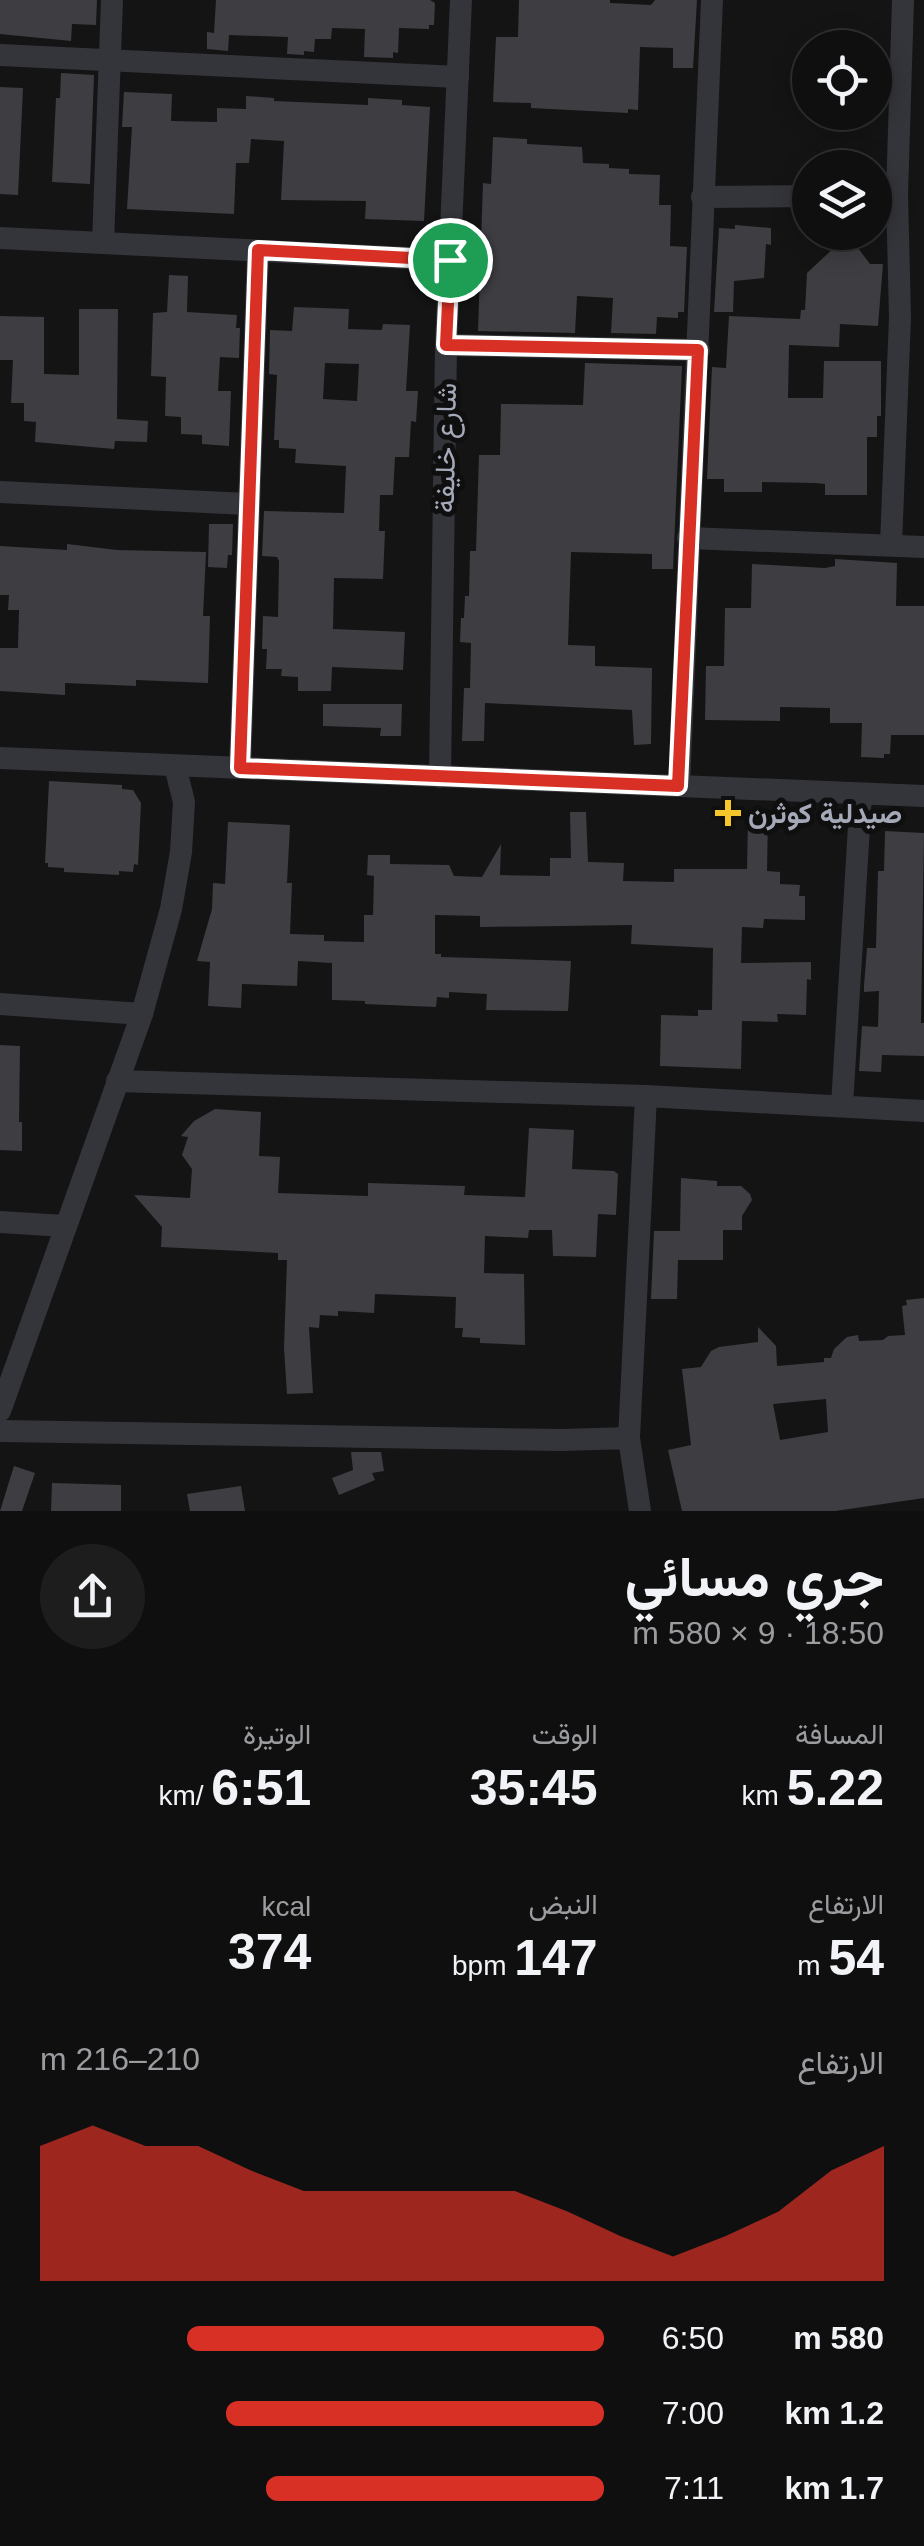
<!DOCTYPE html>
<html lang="ar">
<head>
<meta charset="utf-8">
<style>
	:root { --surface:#0f0f10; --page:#1d1d1e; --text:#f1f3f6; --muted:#9b9c9f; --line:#2f2f30; --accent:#d93025 }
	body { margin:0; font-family:Arial,Vazirmatn,sans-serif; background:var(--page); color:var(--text); direction:rtl; height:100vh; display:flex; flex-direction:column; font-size:38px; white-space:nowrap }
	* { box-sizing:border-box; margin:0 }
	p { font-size:32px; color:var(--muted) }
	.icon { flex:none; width:55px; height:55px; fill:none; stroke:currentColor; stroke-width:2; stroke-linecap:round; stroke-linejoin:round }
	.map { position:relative; height:1511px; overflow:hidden; direction:ltr }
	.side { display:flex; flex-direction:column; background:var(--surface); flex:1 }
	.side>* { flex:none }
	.buttons { position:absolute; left:792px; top:30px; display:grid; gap:20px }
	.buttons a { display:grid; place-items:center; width:100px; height:100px; border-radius:50%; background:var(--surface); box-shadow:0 5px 25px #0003,0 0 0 2px var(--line); font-size:50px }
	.pin { position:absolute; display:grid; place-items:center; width:85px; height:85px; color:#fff; margin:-42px; border:5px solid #fff; border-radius:50%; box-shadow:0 2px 10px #0007 }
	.round { display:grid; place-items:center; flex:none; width:105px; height:105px; border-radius:52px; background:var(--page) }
	.overview { display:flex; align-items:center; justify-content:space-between; height:170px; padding:0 40px }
	h1 { font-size:55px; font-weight:700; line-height:75px }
	.stats { display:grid; grid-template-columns:repeat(3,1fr); gap:15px; height:170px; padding:10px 40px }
	.stats div { display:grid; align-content:center }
	.stats b { font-size:50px; font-weight:700 }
	.stats small { font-size:28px; font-weight:400 }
	.stats p { font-size:28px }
	.chart { height:280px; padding:20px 40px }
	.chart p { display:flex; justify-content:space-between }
	.chart svg { width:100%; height:180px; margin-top:10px; fill:var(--accent); opacity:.7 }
	ul { padding:0 40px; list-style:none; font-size:32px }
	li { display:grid; grid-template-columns:160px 120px 1fr; align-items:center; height:75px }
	li i { height:25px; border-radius:12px; background:var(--accent) }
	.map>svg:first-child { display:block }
	.building { fill:#3e3d42; fill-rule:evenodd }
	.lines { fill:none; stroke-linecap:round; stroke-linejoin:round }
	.minor { stroke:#34353a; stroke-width:22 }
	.route-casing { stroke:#fff; stroke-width:20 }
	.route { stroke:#d93025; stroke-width:12 }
	.poi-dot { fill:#f5c72c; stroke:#0f0f10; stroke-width:4 }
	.labels { text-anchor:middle; stroke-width:10; stroke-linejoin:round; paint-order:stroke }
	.street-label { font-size:28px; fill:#a5a8b6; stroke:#0f0f10 }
	.poi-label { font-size:28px; font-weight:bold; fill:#a5a8b6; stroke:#0f0f10; text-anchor:start }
</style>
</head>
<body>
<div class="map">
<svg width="924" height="1511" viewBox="0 0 924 1511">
	<rect width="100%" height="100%" fill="#141415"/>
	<g class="building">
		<polygon points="0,0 97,0 96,25 72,24 71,41 0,34"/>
		<polygon points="216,0 430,0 435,3 434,25 429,25 429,29 399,28 398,53 393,52 393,58 364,57 365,29 332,28 331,39 315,39 314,52 304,51 304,55 287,54 288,37 229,35 228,51 207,49 207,32 214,33"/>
		<polygon points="519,0 610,0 610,3 651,5 655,0 697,0 693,68 673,68 673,48 640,47 638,110 628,109 628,113 531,108 531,103 493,102 496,37 518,37"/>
		<polygon points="61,73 94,75 90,184 52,182 56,98 60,98"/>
		<polygon points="0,87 23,88 18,195 0,194"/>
		<polygon points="124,92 172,94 171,121 217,122 217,108 246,109 246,96 274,98 274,101 368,105 368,98 402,100 402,105 430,107 424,221 365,219 366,201 281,200 284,141 251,139 249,163 236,163 234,214 127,209 132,127 122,127"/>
		<polygon points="493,137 527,139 527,144 582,147 583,163 609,164 609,168 629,169 629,174 660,175 659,205 671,205 670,246 687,247 684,312 678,312 678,318 657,317 656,334 611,333 613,298 577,296 575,333 478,331 483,183 491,184"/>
		<polygon points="735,225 771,228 771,245 766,244 764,278 734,281 733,312 714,312 719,228 735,229"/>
		<polygon points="838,244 855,244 870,264 883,264 878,326 840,324 839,347 789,345 788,398 823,398 824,361 881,361 881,416 877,416 877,437 867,437 867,495 825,495 825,484 815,483 762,482 762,492 724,492 724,479 707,479 712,367 726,368 729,316 800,319 801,310 805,310 807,273"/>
		<polygon points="169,275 188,276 187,312 237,315 236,328 240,328 239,358 220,357 218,391 231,391 229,446 202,444 202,435 181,434 181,417 165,416 166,377 151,376 153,313 167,312"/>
		<path d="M294,307L349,309L348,329L382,330L383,324L410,325L406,391H418L416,422L411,421L409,457H395L393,495H380L379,531H385L383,579L334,578L333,629L405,632L403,670L332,667L331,691H298V677L281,676L282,669H266L267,649H262L263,616L278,617L279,561L277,557L262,556L264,511L344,513L346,466L295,463L296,449L279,448V440H274L277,375L269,374L270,330L292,331ZM325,363L359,364L357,401L323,399Z"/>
		<polygon points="79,309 118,309 117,419 148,421 147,442 115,441 114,449 35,442 36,422 24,421 24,403 11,403 13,360 0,360 0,316 44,317 44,374 79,375"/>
		<polygon points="585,363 682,366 673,569 652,569 652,554 571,552 568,645 595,646 595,666 652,668 651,744 634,745 632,710 485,703 484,741 462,741 464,688 470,688 471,643 460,642 461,618 464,618 465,596 469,596 470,551 476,551 479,455 500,455 501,404 583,405"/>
		<polygon points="209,524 233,524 232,555 228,555 227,568 208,567"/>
		<polygon points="67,544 117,550 206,552 203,616 210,616 208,683 136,680 136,686 65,683 65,695 0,691 0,648 18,648 19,610 8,610 9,595 0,595 0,546 67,550"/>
		<polygon points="835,559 897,563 896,606 924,606 924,735 891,735 890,754 884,754 884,758 861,757 862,723 830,723 830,708 780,707 780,721 705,720 706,666 724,666 725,608 751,608 752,564 825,568 835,566"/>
		<polygon points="323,704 402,704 401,736 380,736 381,728 323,726"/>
		<polygon points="49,781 122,785 122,789 133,790 141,803 138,865 134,864 133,872 119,871 119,875 64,872 64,868 48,867 48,863 45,863"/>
		<polygon points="570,812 586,812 588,862 624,863 623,881 674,882 674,869 747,869 748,818 768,818 767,871 780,872 780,884 800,885 799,896 805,896 805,920 764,919 763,928 742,927 741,963 811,962 811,980 807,979 806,1015 777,1014 778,1022 742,1021 741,1069 660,1066 661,1015 698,1016 698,1010 712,1010 713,948 631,944 632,925 480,927 480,916 435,915 435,954 441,954 441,957 571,961 568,1011 486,1010 487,994 449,992 449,998 437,997 436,1007 365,1004 365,1001 332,1000 332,963 298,961 297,986 242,984 241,1008 208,1006 210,962 197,961 212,909 213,883 225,884 228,822 290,825 287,883 292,883 290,934 324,935 324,941 364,942 364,915 373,915 374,876 367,875 368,855 390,855 390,864 449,865 454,876 482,877 501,844 500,875 550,876 550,858 571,858"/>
		<polygon points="885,831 924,833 921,1023 924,1023 924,1056 882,1055 881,1072 859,1071 862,1026 878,1027 879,991 864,992 864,986 867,948 876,948 878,871 884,871"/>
		<polygon points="0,1045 20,1046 19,1122 22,1122 22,1151 0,1150"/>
		<polygon points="215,1109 261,1112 259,1156 280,1157 278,1193 368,1196 368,1183 465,1186 464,1195 525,1197 529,1128 574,1130 572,1169 614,1171 618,1174 616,1215 598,1214 596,1257 553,1256 552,1230 529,1230 528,1238 485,1236 484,1273 524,1274 525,1345 480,1343 480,1338 462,1337 463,1328 455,1328 456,1297 375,1294 374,1313 338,1311 338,1316 320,1315 319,1328 309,1327 313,1393 287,1394 284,1348 287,1260 278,1260 278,1253 161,1247 162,1227 134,1195 190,1198 192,1169 182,1155 188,1137 181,1136 194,1121"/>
		<polygon points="681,1178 717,1181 717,1186 741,1186 750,1194 752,1200 742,1216 742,1230 723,1230 723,1260 678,1260 677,1299 651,1299 654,1231 680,1231"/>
		<path d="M924,1298V1498L835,1511H682L668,1450L691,1445L682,1369L701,1367L711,1351L719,1347L758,1342V1327L776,1346L777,1366L824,1362V1358H831L834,1349L847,1337L858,1335L859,1341L883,1340L888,1336L905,1335L902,1306L907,1305L906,1300ZM826,1399L828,1432L780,1440L773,1404Z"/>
		<polygon points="351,1452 381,1452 384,1471 372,1473 375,1480 339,1495 332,1478 353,1470"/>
		<polygon points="14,1466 35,1473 22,1511 0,1511"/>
		<polygon points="52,1483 121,1485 121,1511 51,1511"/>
		<polygon points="241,1486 245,1511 190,1511 187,1494"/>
	</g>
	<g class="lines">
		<g class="minor">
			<polyline points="0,55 458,77"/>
			<polyline points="702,197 810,196"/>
			<polyline points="0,238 450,260"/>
			<polyline points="103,243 112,0"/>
			<polyline points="446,345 699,350"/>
			<polyline points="0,492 247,504"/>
			<polyline points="688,538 924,547"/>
			<polyline points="891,545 900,317 897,195 903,0"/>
			<polyline points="0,758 924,796"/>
			<polyline points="240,768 258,251"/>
			<polyline points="440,777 446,345 461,0"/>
			<polyline points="679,786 712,0"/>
			<polyline points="0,1004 142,1014"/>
			<polyline points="117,1081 646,1096 924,1111"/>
			<polyline points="842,1105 861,794"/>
			<polyline points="0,1222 65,1226"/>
			<polyline points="0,1411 142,1014 171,909 181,852 184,802 175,766"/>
			<polyline points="0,1431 562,1440 629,1438 640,1511"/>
			<polyline points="629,1438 646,1096"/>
		</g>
	</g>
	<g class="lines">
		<g class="route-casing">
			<polygon id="route" points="258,250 450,260 446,345 698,350 678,786 240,768"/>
		</g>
		<use href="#route" class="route"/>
	</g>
	<path class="poi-dot" d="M723 798h10v10h10v10h-10v10h-10v-10h-10v-10h10z"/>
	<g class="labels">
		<g class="street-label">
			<text transform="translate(445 448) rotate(-89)" y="10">شارع خليفة</text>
		</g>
		<g class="poi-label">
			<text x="748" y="823">صيدلية كوثرن</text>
		</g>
	</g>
</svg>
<div class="buttons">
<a><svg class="icon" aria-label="locate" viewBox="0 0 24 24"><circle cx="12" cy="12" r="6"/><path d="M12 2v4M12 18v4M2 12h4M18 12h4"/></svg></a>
<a><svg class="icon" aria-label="layers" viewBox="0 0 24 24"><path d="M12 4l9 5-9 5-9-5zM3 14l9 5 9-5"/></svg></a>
</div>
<div class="pin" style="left:450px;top:260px;background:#1e9e55"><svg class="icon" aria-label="arrive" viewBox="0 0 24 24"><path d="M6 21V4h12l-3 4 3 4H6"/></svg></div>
</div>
<section class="side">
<div class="overview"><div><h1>جري مسائي</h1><p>18:50 · 9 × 580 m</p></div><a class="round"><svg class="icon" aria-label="share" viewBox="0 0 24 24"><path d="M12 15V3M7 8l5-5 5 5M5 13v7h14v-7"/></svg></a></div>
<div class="stats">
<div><p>المسافة</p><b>5.22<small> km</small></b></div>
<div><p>الوقت</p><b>35:45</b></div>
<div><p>الوتيرة</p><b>6:51<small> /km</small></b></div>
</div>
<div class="stats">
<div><p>الارتفاع</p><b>54<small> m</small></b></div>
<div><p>النبض</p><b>147<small> bpm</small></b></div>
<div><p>kcal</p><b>374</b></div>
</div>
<div class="chart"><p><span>الارتفاع</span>210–216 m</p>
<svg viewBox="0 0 160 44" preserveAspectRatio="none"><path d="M0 44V11L10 6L20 11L30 11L40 17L50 22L60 22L70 22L80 22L90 22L100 27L110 33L120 38L130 33L140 27L150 17L160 11V44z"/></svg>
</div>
<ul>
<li><b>580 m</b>6:50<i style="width:74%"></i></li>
<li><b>1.2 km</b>7:00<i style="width:67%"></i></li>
<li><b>1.7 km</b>7:11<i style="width:60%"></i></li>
</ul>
</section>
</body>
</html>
